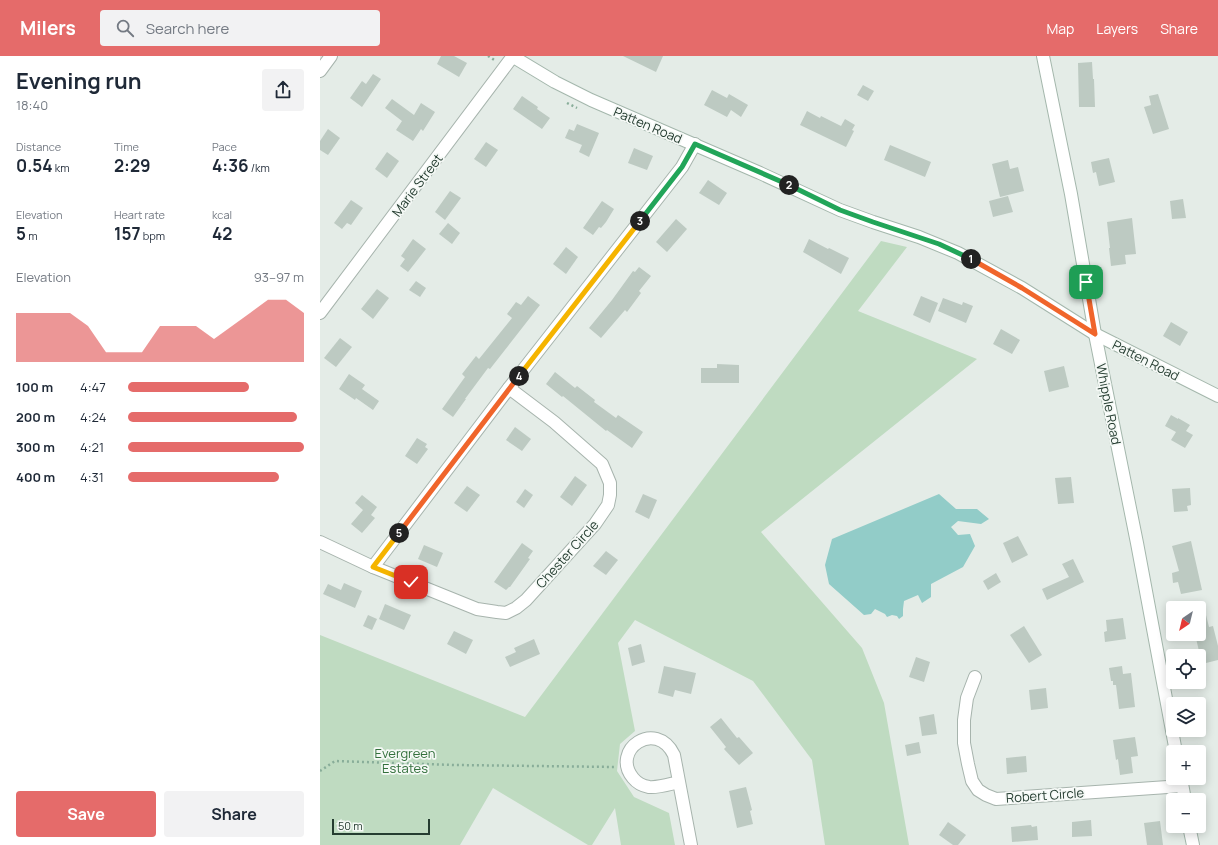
<!DOCTYPE html>
<html lang="en">
<head>
<meta charset="utf-8">
<style>
	:root { --surface:#fff; --page:#f2f2f3; --text:#1f2937; --muted:#747a83; --accent:#e56b6a }
	body { margin:0; font-family:Manrope,sans-serif; background:var(--page); color:var(--text); height:100vh; display:flex; flex-direction:column; font-size:15px; white-space:nowrap }
	* { box-sizing:border-box; margin:0 }
	p { font-size:13px; color:var(--muted) }
	.icon { flex:none; width:22px; height:22px; fill:none; stroke:currentColor; stroke-width:2; stroke-linecap:round; stroke-linejoin:round }
	.map { position:relative; flex:1; overflow:hidden }
	.panel { display:flex; flex-direction:column; background:var(--surface); width:320px }
	.panel>* { flex:none }
	.needle { width:26px; rotate:215deg }
	.controls { position:absolute; left:846px; top:545px; display:grid; gap:8px }
	.controls a { display:grid; place-items:center; width:40px; height:40px; border-radius:4px; background:var(--surface); box-shadow:0 2px 10px #0003; font-size:20px }
	.scale { position:absolute; left:12px; bottom:10px; width:98px; box-sizing:border-box; padding-left:4px; border:2px solid #253d31; border-top:0; font-size:11px; line-height:14px; white-space:nowrap; color:#253d31; -webkit-text-stroke:3px #f5f9f6; paint-order:stroke }
	.pin { position:absolute; display:grid; place-items:center; width:34px; height:34px; color:#fff; margin:-17px; border-radius:8px; box-shadow:0 2px 6px #0006 }
	.km { position:absolute; width:20px; height:20px; margin:-10px; border-radius:50%; background:#222; color:#fff; font-size:11px; line-height:20px; text-align:center }
	.round { display:grid; place-items:center; flex:none; width:42px; height:42px; border-radius:4px; background:var(--page) }
	.summary { display:flex; align-items:center; justify-content:space-between; height:68px; padding:0 16px }
	h1 { font-size:22px; font-weight:700; line-height:30px }
	.stats { display:grid; grid-template-columns:repeat(3,1fr); gap:6px; height:68px; padding:4px 16px }
	.stats div { display:grid; align-content:center }
	.stats b { font-size:17px; font-weight:700 }
	.stats small { font-size:11px; font-weight:400 }
	.stats p { font-size:11px }
	.chart { height:112px; padding:8px 16px }
	.chart p { display:flex; justify-content:space-between }
	.chart svg { width:100%; height:72px; margin-top:4px; fill:var(--accent); opacity:.7 }
	.primary-button { display:flex; gap:8px; margin-top:auto; padding:8px 16px }
	.primary-button a { flex:1; height:46px; border-radius:4px; background:var(--accent); color:#fff; font-size:16px; font-weight:700; line-height:46px; text-align:center }
	.primary-button a+a { background:var(--page); color:var(--text) }
	ul { padding:0 16px; list-style:none; font-size:13px }
	li { display:grid; grid-template-columns:64px 48px 1fr; align-items:center; height:30px }
	li i { height:10px; border-radius:5px; background:var(--accent) }
	header { display:flex; align-items:center; gap:24px; box-sizing:border-box; height:56px; padding:0 20px; background:var(--accent); color:#fff }
	header strong { font-size:19px }
	nav { display:flex; gap:22px; margin-inline-start:auto; font-size:14px }
	.search { width:280px; height:36px; background:var(--page); display:flex; align-items:center; gap:10px; box-sizing:border-box; padding:0 14px; border-radius:4px; color:var(--muted); font-size:15px }
	main { display:flex; flex:1; min-height:0 }
	.map>svg:first-child { display:block }
	.green { fill:#bfdbc1 }
	.water { fill:#92ccc8 }
	.building { fill:#bdcac2 }
	.lines { fill:none; stroke-linecap:round; stroke-linejoin:round }
	.street-casing { stroke:#a7b4ad; stroke-width:14 }
	.secondary-casing { stroke:#a4b7ac; stroke-width:14 }
	.path { stroke:#88ad99; stroke-width:2.5; stroke-dasharray:2 3; stroke-linecap:butt }
	.street { stroke:#fff; stroke-width:12 }
	.secondary { stroke:#fff; stroke-width:12 }
	.split-1-casing { stroke:#fff; stroke-width:8 }
	.split-2-casing { stroke:#fff; stroke-width:8 }
	.split-3-casing { stroke:#fff; stroke-width:8 }
	.split-4-casing { stroke:#fff; stroke-width:8 }
	.split-5-casing { stroke:#fff; stroke-width:8 }
	.split-6-casing { stroke:#fff; stroke-width:8 }
	.split-1 { stroke:#f0652b; stroke-width:5 }
	.split-2 { stroke:#22a559; stroke-width:5 }
	.split-3 { stroke:#22a559; stroke-width:5 }
	.split-4 { stroke:#f5b400; stroke-width:5 }
	.split-5 { stroke:#f0652b; stroke-width:5 }
	.split-6 { stroke:#f5b400; stroke-width:5 }
	.labels { text-anchor:middle; stroke-width:3.5; stroke-linejoin:round; paint-order:stroke }
	.street-label { font-size:13px; fill:#253d31; stroke:#f5f9f6 }
	.park-label { font-size:13px; fill:#33703c; stroke:#f5f9f6 }
</style>
</head>
<body>
<header>
<strong>Milers</strong>
<div class="search"><svg class="icon" aria-label="search" viewBox="0 0 24 24"><circle cx="10" cy="10" r="6"/><path d="M15 15l6 6"/></svg>Search here</div>
<nav><a>Map</a><a>Layers</a><a>Share</a></nav>
</header>
<main>
<section class="panel">
<div class="summary"><div><h1>Evening run</h1><p>18:40</p></div><a class="round"><svg class="icon" aria-label="share" viewBox="0 0 24 24"><path d="M12 15V3M7 8l5-5 5 5M5 13v7h14v-7"/></svg></a></div>
<div class="stats">
<div><p>Distance</p><b>0.54<small> km</small></b></div>
<div><p>Time</p><b>2:29</b></div>
<div><p>Pace</p><b>4:36<small> /km</small></b></div>
</div>
<div class="stats">
<div><p>Elevation</p><b>5<small> m</small></b></div>
<div><p>Heart rate</p><b>157<small> bpm</small></b></div>
<div><p>kcal</p><b>42</b></div>
</div>
<div class="chart"><p><span>Elevation</span>93–97 m</p>
<svg viewBox="0 0 160 44" preserveAspectRatio="none"><path d="M0 44V14L10 14L20 14L30 14L40 22L50 38L60 38L70 38L80 22L90 22L100 22L110 30L120 22L130 14L140 6L150 6L160 14V44z"/></svg>
</div>
<ul>
<li><b>100 m</b>4:47<i style="width:69%"></i></li>
<li><b>200 m</b>4:24<i style="width:96%"></i></li>
<li><b>300 m</b>4:21<i style="width:100%"></i></li>
<li><b>400 m</b>4:31<i style="width:86%"></i></li>
</ul>
<div class="primary-button"><a>Save</a><a>Share</a></div>
</section>
<div class="map">
<svg width="898" height="789" viewBox="0 0 898 789">
	<rect width="100%" height="100%" fill="#e4ece7"/>
	<polygon class="green" points="561,185 587,191 538,255 657,303 441,476 542,592 564,647 589,789 505,789 492,704 433,625 315,564 298,587 315,675 300,688 297,715 314,741 349,757 355,789 301,789 295,752 272,789 268,789 173,732 140,789 0,789 0,579 205,661"/>
	<polygon class="water" points="619,438 636,453 657,453 669,463 661,468 638,465 631,471 638,479 650,478 655,490 643,511 611,528 611,541 602,547 598,539 584,545 583,553 583,560 579,563 577,560 572,559 567,561 565,558 555,553 551,558 544,559 509,528 505,509 512,483"/>
	<g class="building">
		<polygon points="121,0 134,0 147,7 139,21 117,8"/>
		<polygon points="303,0 343,0 336,16"/>
		<polygon points="772,6 773,23 774,23 775,51 759,51 758,7"/>
		<polygon points="53,18 61,23 42,51 30,42 42,25 46,28"/>
		<polygon points="543,29 554,35 548,45 537,39"/>
		<polygon points="392,34 407,42 409,38 428,49 421,61 411,54 407,61 384,49"/>
		<polygon points="838,38 849,73 833,78 824,51 831,49 829,40"/>
		<polygon points="202,40 218,51 217,53 230,62 222,73 193,53"/>
		<polygon points="72,43 94,59 101,47 115,56 103,75 101,73 93,85 76,74 82,65 65,52"/>
		<polygon points="487,55 500,62 501,60 521,70 525,63 535,69 532,74 534,75 526,91 480,69"/>
		<polygon points="257,68 279,77 269,101 259,96 262,89 245,82 249,73 254,75"/>
		<polygon points="8,73 20,82 8,99 0,94 0,85"/>
		<polygon points="166,86 178,94 166,111 154,103"/>
		<polygon points="570,89 611,106 605,121 564,104"/>
		<polygon points="314,92 333,100 327,114 308,107"/>
		<polygon points="67,96 79,105 67,122 55,113"/>
		<polygon points="789,102 795,126 779,130 776,116 773,117 771,106"/>
		<polygon points="688,104 690,113 698,111 704,135 680,141 672,108"/>
		<polygon points="388,124 407,137 399,149 379,137"/>
		<polygon points="130,135 141,142 125,164 115,156"/>
		<polygon points="688,140 693,156 673,161 669,145"/>
		<polygon points="863,143 866,162 852,163 850,145"/>
		<polygon points="31,144 43,152 31,169 27,167 22,173 14,167"/>
		<polygon points="282,145 294,153 286,166 281,172 279,171 273,179 263,172"/>
		<polygon points="812,162 816,198 805,199 806,208 791,210 789,192 790,192 787,166"/>
		<polygon points="356,163 367,173 347,196 336,186"/>
		<polygon points="128,167 140,177 132,188 119,178"/>
		<polygon points="93,183 106,193 88,216 80,210 85,203 81,200"/>
		<polygon points="489,183 508,193 509,192 529,202 521,218 483,196"/>
		<polygon points="246,191 258,201 246,218 233,208"/>
		<polygon points="319,211 331,220 319,235 321,237 307,256 305,254 281,282 269,272 292,244 313,215 315,216"/>
		<polygon points="96,225 106,232 100,241 89,234"/>
		<polygon points="57,233 69,242 53,263 41,253"/>
		<polygon points="208,240 220,249 170,313 168,312 145,343 146,343 133,361 122,353 145,321 142,318 156,300 159,303 192,262 187,258 196,246 201,249"/>
		<polygon points="601,240 618,247 610,267 593,259"/>
		<polygon points="623,242 642,249 643,246 653,250 646,267 618,255"/>
		<polygon points="851,266 868,276 860,290 843,280"/>
		<polygon points="681,273 700,284 692,298 673,288"/>
		<polygon points="20,282 32,291 16,311 4,302"/>
		<polygon points="397,308 419,309 419,327 381,327 381,312 397,312"/>
		<polygon points="744,310 749,331 729,336 724,315"/>
		<polygon points="235,316 255,332 257,330 275,344 274,346 296,362 298,359 323,376 312,392 287,374 286,375 243,340 242,341 226,328"/>
		<polygon points="29,318 45,329 42,333 59,345 53,354 36,342 35,344 19,333"/>
		<polygon points="851,359 858,363 858,362 870,369 866,375 873,379 865,392 851,384 856,376 845,370"/>
		<polygon points="195,371 211,383 202,395 186,384"/>
		<polygon points="97,382 107,388 105,391 108,393 97,408 85,400"/>
		<polygon points="255,420 267,429 252,450 240,441"/>
		<polygon points="751,421 754,447 738,448 735,422"/>
		<polygon points="147,430 160,439 147,456 134,447"/>
		<polygon points="870,432 871,449 867,450 868,455 854,456 852,433"/>
		<polygon points="205,433 213,439 204,452 196,446"/>
		<polygon points="323,438 337,444 329,463 315,456"/>
		<polygon points="42,439 57,451 51,459 55,462 42,477 31,468 43,454 35,447"/>
		<polygon points="698,480 708,499 692,507 683,487"/>
		<polygon points="871,485 882,534 861,538 858,526 853,527 852,517 859,515 852,490"/>
		<polygon points="202,487 213,495 208,502 210,503 190,531 189,531 186,534 174,526"/>
		<polygon points="104,489 123,497 117,511 98,503"/>
		<polygon points="286,495 298,504 286,519 273,510"/>
		<polygon points="753,503 764,526 727,544 722,533 749,521 742,508"/>
		<polygon points="676,517 681,526 668,534 663,525"/>
		<polygon points="24,527 42,535 35,552 3,538 8,528 21,534"/>
		<polygon points="883,547 889,571 893,570 898,590 898,604 882,608 875,578 879,578 879,548"/>
		<polygon points="65,548 91,559 84,574 59,563"/>
		<polygon points="48,559 57,563 52,574 43,570"/>
		<polygon points="803,562 806,583 785,586 784,576 787,575 786,564"/>
		<polygon points="704,570 722,599 709,607 690,579"/>
		<polygon points="134,575 153,584 146,598 127,588"/>
		<polygon points="214,583 220,598 190,611 185,601 196,596 194,592"/>
		<polygon points="321,588 325,606 312,610 308,592"/>
		<polygon points="596,601 610,606 604,626 589,621"/>
		<polygon points="344,610 376,617 371,638 355,634 353,641 338,637"/>
		<polygon points="802,610 803,618 811,617 815,651 799,653 796,629 793,629 793,625 791,625 789,612"/>
		<polygon points="726,632 728,652 711,654 709,634"/>
		<polygon points="614,658 617,678 602,680 599,661"/>
		<polygon points="401,662 417,682 419,681 433,697 419,709 404,693 406,691 390,671"/>
		<polygon points="815,681 818,700 811,701 813,717 800,719 798,703 796,704 793,684"/>
		<polygon points="599,686 601,697 587,700 585,689"/>
		<polygon points="706,700 707,716 687,718 686,702"/>
		<polygon points="426,731 432,754 430,755 433,768 417,772 409,735"/>
		<polygon points="771,764 772,780 752,781 752,766"/>
		<polygon points="840,765 843,789 827,789 824,767"/>
		<polygon points="628,766 646,779 638,789 633,789 619,779"/>
		<polygon points="711,769 712,771 717,770 718,784 692,786 691,771"/>
	</g>
	<g class="lines">
		<g class="street-casing">
			<g id="street">
				<polyline points="0,15 11,0"/>
				<polyline points="0,257 193,0"/>
				<polyline points="0,486 53,511 189,332 362,111 375,88"/>
				<polyline points="53,511 157,553 177,556 186,557 196,552 206,544 275,468 288,449 290,439 290,427 282,408 234,366 189,332"/>
				<polyline points="655,621 647,642 644,664 644,687 648,708 652,725 658,734 666,739 676,743 862,730"/>
				<path d="M359,726C350,728 338,732 329,731C323,730 317,727 313,722C290,694 336,662 354,699L371,789"/>
			</g>
		</g>
		<g class="secondary-casing">
			<g id="secondary">
				<polyline points="192,0 235,26 271,44 440,117 520,154 553,166 599,181 638,197 702,232 775,278 898,340"/>
				<polyline points="723,0 751,138 775,278 817,487 856,696"/>
				<polyline points="861,722 865,744"/>
				<polyline points="869,770 873,789"/>
			</g>
		</g>
		<g class="path">
			<polyline points="168,0 176,5"/>
			<polyline points="247,47 257,52"/>
			<polyline points="0,715 15,705 134,709 296,711"/>
		</g>
		<use href="#street" class="street"/>
		<use href="#secondary" class="secondary"/>
	</g>
	<g class="lines">
		<g class="split-1-casing">
			<polyline id="split-1" points="651,203 702,232 775,278 766,226"/>
		</g>
		<g class="split-2-casing">
			<polyline id="split-2" points="469,129 520,154 553,166 619,188 651,203"/>
		</g>
		<g class="split-3-casing">
			<polyline id="split-3" points="320,165 362,111 375,88 469,129"/>
		</g>
		<g class="split-4-casing">
			<polyline id="split-4" points="199,320 320,165"/>
		</g>
		<g class="split-5-casing">
			<polyline id="split-5" points="79,477 199,320"/>
		</g>
		<g class="split-6-casing">
			<polyline id="split-6" points="79,477 53,511 91,526"/>
		</g>
		<use href="#split-1" class="split-1"/>
		<use href="#split-2" class="split-2"/>
		<use href="#split-3" class="split-3"/>
		<use href="#split-4" class="split-4"/>
		<use href="#split-5" class="split-5"/>
		<use href="#split-6" class="split-6"/>
	</g>
	<g class="labels">
		<g class="street-label">
			<text transform="translate(328 69) rotate(23)" y="5">Patten Road</text>
			<text transform="translate(97 129) rotate(-53)" y="5">Marie Street</text>
			<text transform="translate(826 304) rotate(27)" y="5">Patten Road</text>
			<text transform="translate(789 348) rotate(79)" y="5">Whipple Road</text>
			<text transform="translate(247 498) rotate(-48)" y="5">Chester Circle</text>
			<text transform="translate(725 739) rotate(-4)" y="5">Robert Circle</text>
		</g>
		<g class="park-label">
			<text x="85" y="702">Evergreen<tspan x="85" dy="15">Estates</tspan></text>
		</g>
	</g>
</svg>
<div class="controls">
<a><svg class="needle" viewBox="-14 -14 28 28"><path d="M0-13l5 13h-10z" fill="#e53935"/><path d="M0 13l5-13h-10z" fill="#747a83"/></svg></a>
<a><svg class="icon" aria-label="locate" viewBox="0 0 24 24"><circle cx="12" cy="12" r="6"/><path d="M12 2v4M12 18v4M2 12h4M18 12h4"/></svg></a>
<a><svg class="icon" aria-label="layers" viewBox="0 0 24 24"><path d="M12 4l9 5-9 5-9-5zM3 14l9 5 9-5"/></svg></a>
<a>+</a>
<a>−</a>
</div>
<div class="scale">50 m</div>
<div class="pin" style="left:766px;top:226px;background:#1e9e55"><svg class="icon" aria-label="arrive" viewBox="0 0 24 24"><path d="M6 21V4h12l-3 4 3 4H6"/></svg></div>
<div class="pin" style="left:91px;top:526px;background:#d93025"><svg class="icon" aria-label="check" viewBox="0 0 24 24"><path d="M5 12l5 5 9-10"/></svg></div>
<b class="km" style="left:651px;top:203px">1</b>
<b class="km" style="left:469px;top:129px">2</b>
<b class="km" style="left:320px;top:165px">3</b>
<b class="km" style="left:199px;top:320px">4</b>
<b class="km" style="left:79px;top:477px">5</b>
</div>
</main>
</body>
</html>
